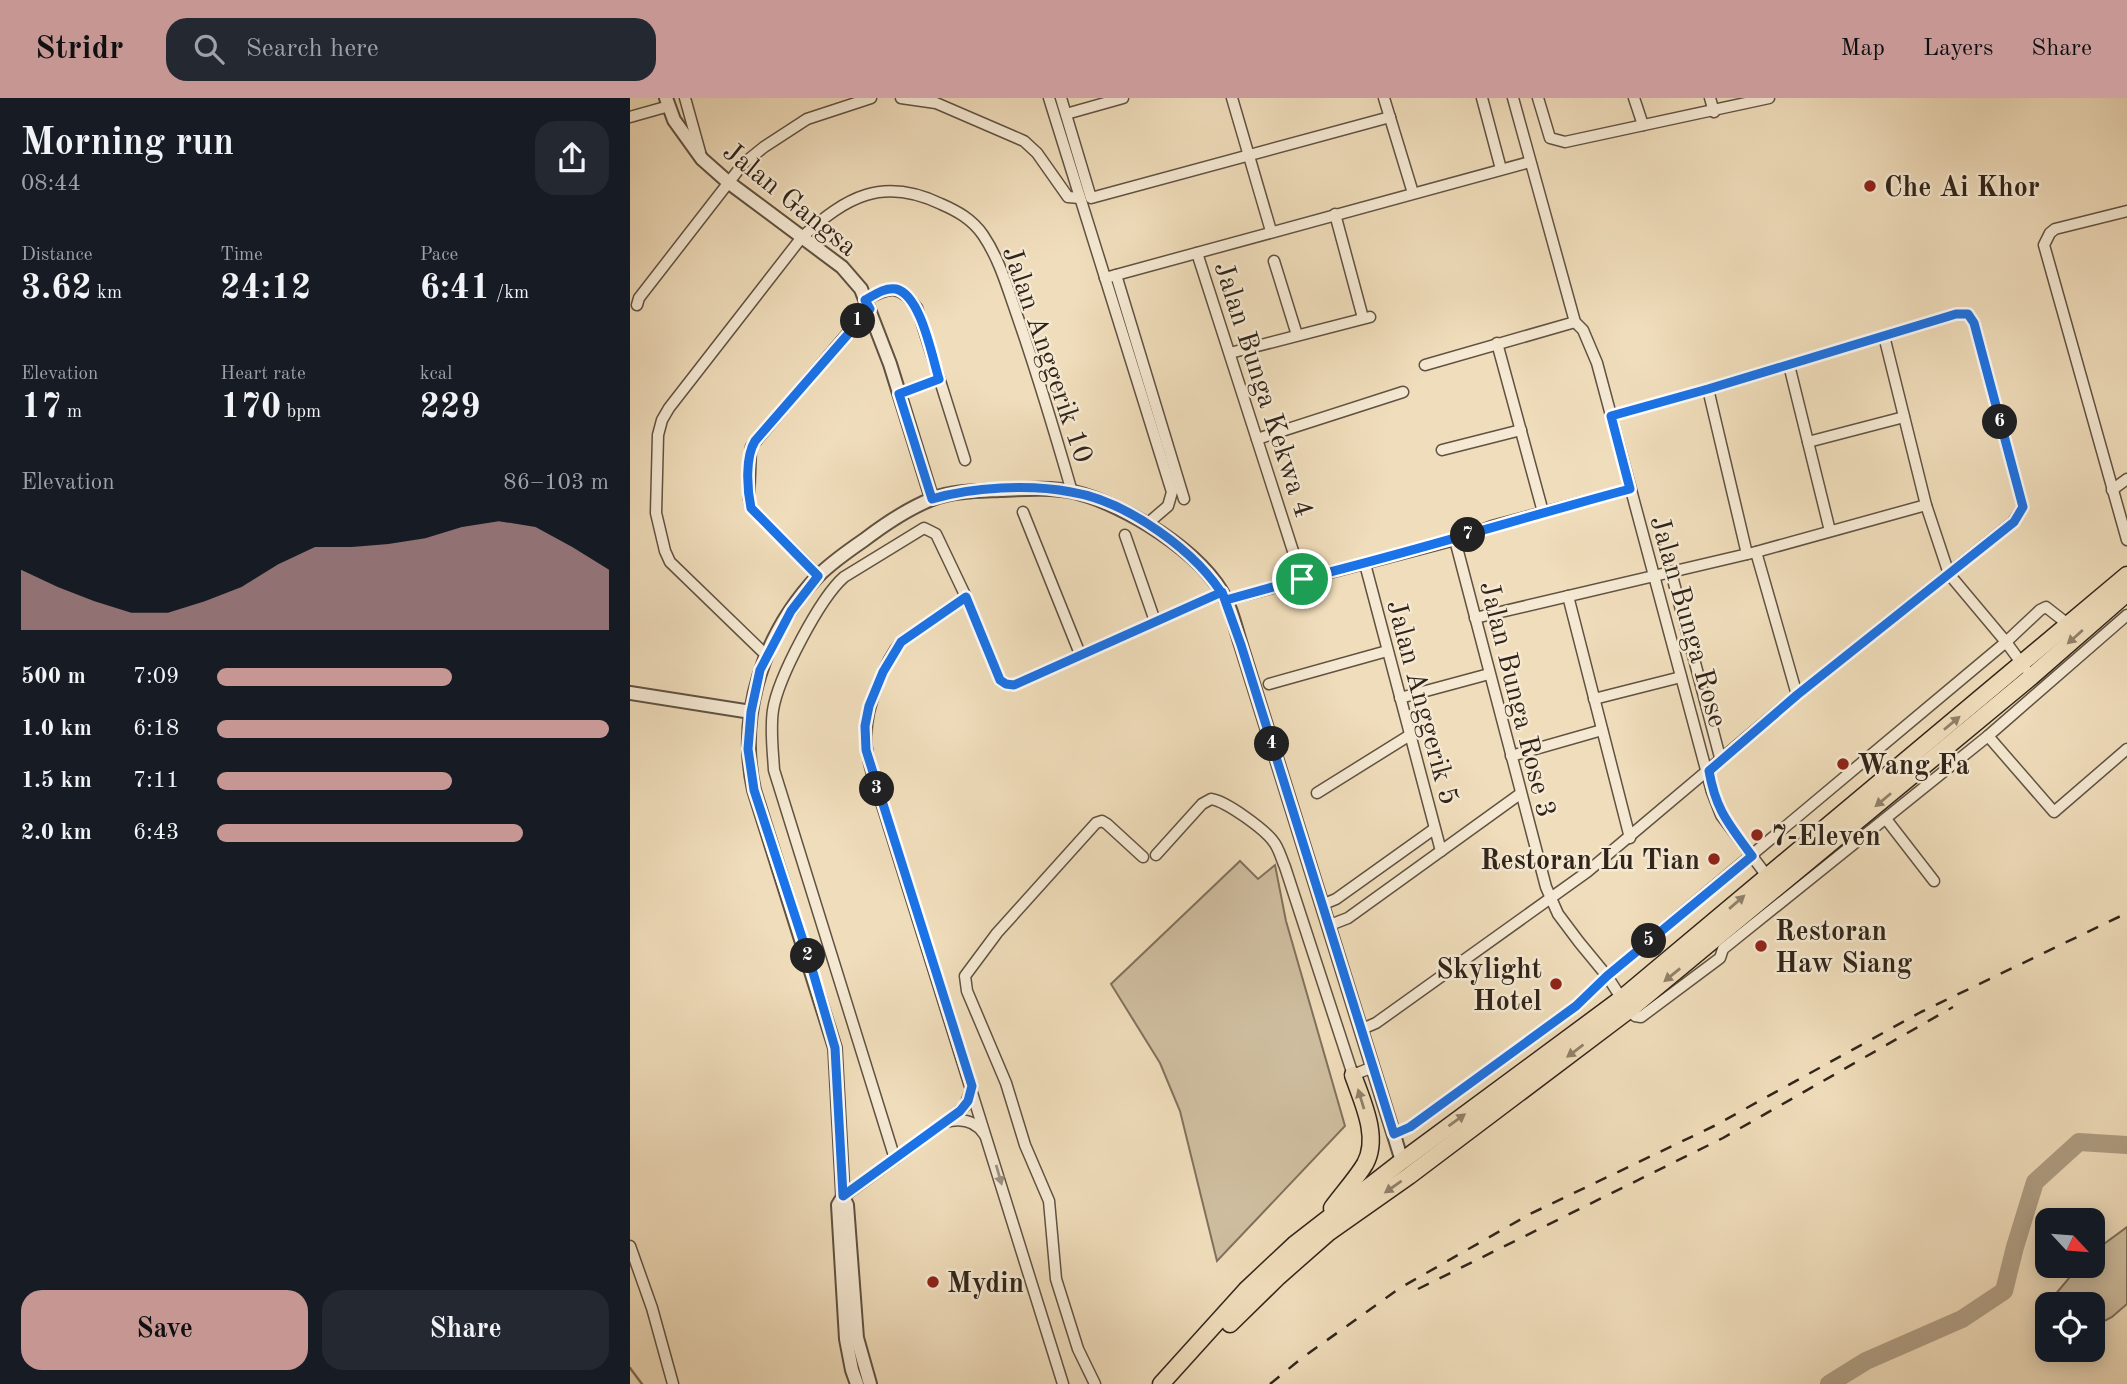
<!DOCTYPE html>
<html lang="en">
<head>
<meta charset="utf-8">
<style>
	:root { --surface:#171b24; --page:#242831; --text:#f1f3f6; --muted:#9ea1a6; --accent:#c59692 }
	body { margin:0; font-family:"Old Standard TT",serif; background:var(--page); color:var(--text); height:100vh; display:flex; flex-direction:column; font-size:26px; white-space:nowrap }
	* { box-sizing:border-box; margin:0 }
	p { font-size:23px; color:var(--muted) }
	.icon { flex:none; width:38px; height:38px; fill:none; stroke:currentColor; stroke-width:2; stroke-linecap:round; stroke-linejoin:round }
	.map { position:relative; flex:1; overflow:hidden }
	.sheet { display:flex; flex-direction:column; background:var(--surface); width:630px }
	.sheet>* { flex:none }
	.needle { width:46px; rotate:116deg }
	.controls { position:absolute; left:1405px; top:1110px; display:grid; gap:14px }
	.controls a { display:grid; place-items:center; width:70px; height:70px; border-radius:14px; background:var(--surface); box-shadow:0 4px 18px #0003; font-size:35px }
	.pin { position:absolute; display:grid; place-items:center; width:60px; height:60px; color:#fff; margin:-30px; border:4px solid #fff; border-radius:50%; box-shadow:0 2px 7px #0007 }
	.km { position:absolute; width:35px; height:35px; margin:-18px; border-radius:50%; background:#222; color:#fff; font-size:19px; line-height:35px; text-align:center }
	.round { display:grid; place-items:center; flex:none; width:74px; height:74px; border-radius:21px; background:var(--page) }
	.overview { display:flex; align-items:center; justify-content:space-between; height:119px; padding:0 21px }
	h1 { font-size:38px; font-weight:700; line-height:52px }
	.figures { display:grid; grid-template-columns:repeat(3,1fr); gap:10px; height:119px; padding:7px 21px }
	.figures div { display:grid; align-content:center }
	.figures b { font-size:35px; font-weight:700 }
	.figures small { font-size:19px; font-weight:400 }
	.figures p { font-size:19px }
	.chart { height:196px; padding:14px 21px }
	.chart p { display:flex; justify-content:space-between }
	.chart svg { width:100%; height:126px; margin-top:7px; fill:var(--accent); opacity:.7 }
	.action { display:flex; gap:14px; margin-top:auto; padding:14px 21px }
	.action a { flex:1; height:80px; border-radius:21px; background:var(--accent); color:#111; font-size:28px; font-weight:700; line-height:80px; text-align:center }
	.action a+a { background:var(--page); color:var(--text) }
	ul { padding:0 21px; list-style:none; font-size:23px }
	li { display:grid; grid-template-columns:112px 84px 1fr; align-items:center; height:52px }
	li i { height:18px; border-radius:9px; background:var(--accent) }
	header { display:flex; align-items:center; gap:42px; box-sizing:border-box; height:98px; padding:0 35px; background:var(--accent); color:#111 }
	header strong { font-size:33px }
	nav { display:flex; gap:38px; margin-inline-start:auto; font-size:24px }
	.search { width:490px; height:63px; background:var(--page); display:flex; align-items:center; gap:18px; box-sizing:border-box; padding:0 24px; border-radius:21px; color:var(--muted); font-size:26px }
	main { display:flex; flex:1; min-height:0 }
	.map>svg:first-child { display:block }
	.green { fill:#cfbea0; stroke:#80715d; stroke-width:2 }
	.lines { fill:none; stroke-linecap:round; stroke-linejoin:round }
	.stream { stroke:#7c6d5a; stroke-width:2.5 }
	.river { stroke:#af9e84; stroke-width:18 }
	.minor-casing { stroke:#605242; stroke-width:13 }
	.tertiary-casing { stroke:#605242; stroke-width:16 }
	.trunk-casing { stroke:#30241a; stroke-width:19 }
	.minor { stroke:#f5e9d3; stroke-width:10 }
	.tertiary { stroke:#f5e9d3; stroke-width:12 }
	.trunk { stroke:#f0ddbb; stroke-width:16 }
	.rail { stroke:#30241a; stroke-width:2.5; stroke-dasharray:12 12; stroke-linecap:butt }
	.oneway { fill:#90806a }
	.oneway2 { fill:#9c9080 }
	.route-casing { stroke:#fff; stroke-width:14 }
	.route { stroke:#1a73e8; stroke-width:9 }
	.poi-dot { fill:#8f2418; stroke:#f5e9d3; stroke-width:2.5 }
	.labels { text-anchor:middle; stroke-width:5; stroke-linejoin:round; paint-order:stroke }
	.poi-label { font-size:28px; font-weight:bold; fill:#30241a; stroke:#f5e9d3; text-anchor:start }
	.street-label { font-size:28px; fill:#30241a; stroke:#f5e9d3 }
</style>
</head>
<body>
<header>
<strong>Stridr</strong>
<div class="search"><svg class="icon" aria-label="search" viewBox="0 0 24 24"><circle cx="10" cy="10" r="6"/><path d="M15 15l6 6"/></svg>Search here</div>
<nav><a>Map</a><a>Layers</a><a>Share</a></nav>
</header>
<main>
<section class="sheet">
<div class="overview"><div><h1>Morning run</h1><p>08:44</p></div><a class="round"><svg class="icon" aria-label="share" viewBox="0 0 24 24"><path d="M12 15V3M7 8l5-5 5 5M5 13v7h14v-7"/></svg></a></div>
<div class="figures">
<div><p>Distance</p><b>3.62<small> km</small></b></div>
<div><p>Time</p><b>24:12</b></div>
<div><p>Pace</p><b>6:41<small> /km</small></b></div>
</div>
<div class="figures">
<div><p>Elevation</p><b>17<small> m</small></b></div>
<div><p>Heart rate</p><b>170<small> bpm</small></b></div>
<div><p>kcal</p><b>229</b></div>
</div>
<div class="chart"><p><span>Elevation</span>86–103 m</p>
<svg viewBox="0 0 160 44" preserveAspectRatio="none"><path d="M0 44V23L10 29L20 34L30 38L40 38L50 34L60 29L70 21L80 15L90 15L100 14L110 12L120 8L130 6L140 8L150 15L160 23V44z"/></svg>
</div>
<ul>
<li><b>500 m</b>7:09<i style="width:60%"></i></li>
<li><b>1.0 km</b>6:18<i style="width:100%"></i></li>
<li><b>1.5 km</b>7:11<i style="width:60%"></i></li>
<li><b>2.0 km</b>6:43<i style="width:78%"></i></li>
</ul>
<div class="action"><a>Save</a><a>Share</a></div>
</section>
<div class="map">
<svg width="1497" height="1286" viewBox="0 0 1497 1286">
	<rect width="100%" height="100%" fill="#f0ddbb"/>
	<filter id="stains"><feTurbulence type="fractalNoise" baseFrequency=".00286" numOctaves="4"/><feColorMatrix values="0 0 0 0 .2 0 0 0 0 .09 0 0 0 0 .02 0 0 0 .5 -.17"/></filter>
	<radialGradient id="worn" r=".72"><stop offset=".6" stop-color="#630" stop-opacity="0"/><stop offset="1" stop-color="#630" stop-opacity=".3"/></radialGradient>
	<g class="green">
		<polygon points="610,763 628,781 645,767 656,823 715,1028 587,1163 550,1013 530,965 481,886"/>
		<polygon points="1497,1129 1497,1206 1482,1219 1463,1229 1463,1206 1418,1206 1419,1251 1415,1253 1413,1211 1450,1167 1463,1167 1463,1154"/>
	</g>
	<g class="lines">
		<polyline class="stream" points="0,1270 12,1286"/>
		<polyline class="river" points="1199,1286 1236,1263 1332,1221 1374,1193 1385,1149 1405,1084 1449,1044 1497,1047"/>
		<g class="minor-casing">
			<g id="minor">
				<polyline points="55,0 70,54"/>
				<polyline points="271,0 306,5 394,43 407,55 438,99 450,100"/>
				<polyline points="419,0 542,394 538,408 517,426"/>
				<polyline points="431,0 461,100 760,19"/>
				<polyline points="602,0 641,133"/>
				<polyline points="754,0 783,95"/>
				<polyline points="852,0 871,71"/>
				<polyline points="883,0 945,224 953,232 967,265 1082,694 1091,717 1140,782"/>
				<polyline points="908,0 920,40 935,44 1139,0"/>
				<polyline points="1004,0 1013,27"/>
				<polyline points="1080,0 1084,14"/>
				<polyline points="436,16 493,0"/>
				<polyline points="0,19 39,8"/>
				<polyline points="1497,113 1425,131 1420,135 1414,147 1497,442"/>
				<polyline points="705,116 733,220"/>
				<polyline points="567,155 672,481"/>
				<polyline points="644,163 667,237"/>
				<polyline points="486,177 554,401"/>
				<polyline points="475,180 900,64"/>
				<path d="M235,202C260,189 269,186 287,210L335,362"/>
				<polyline points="7,207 9,200 113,66 134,49 177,21 241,0"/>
				<polyline points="1254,238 1296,407 1319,476 1376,544 1395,570"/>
				<polyline points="867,245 913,414"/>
				<polyline points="600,255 740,219"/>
				<polyline points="795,267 945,224"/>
				<polyline points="1159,267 1200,433"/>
				<polyline points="1078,291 1117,456"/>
				<polyline points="269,296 309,281"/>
				<polyline points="627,341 773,294"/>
				<polyline points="1178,344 1274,319"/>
				<polyline points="812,352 891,332"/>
				<polyline points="1482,392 1497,381"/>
				<polyline points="393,414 450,556"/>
				<polyline points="495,437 525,523"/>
				<polyline points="825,442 916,789 928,816 949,844 977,878 999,912 1005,918 1011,919 1090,860 1093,851 1358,638 1497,517"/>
				<polyline points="1126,454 1167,597"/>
				<polyline points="735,466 811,753"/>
				<polyline points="1041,474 1091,663"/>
				<polyline points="189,478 121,410 119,401 121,349 239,210"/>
				<polyline points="938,498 1000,740"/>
				<path d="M336,499L271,544C261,556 254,571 248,586C224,644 241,670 258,726L433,1286"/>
				<polyline points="596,502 825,442 862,428 1000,391"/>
				<polyline points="845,520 1126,454 1296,407"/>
				<path d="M136,557L40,464L35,453L26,415L28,337L32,322L39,310L172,139C216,99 252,78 311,106C327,113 342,121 353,137C370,162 378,192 388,220C408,278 425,335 442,394"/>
				<polyline points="639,586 757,553"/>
				<polyline points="770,600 859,576"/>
				<polyline points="964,601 1051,579"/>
				<polyline points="1358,638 1424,714 1497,651"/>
				<polyline points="881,658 972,632"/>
				<polyline points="687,695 780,637"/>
				<polyline points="1256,721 1304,783"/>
				<path d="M526,757L572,706L581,701C596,703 634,731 643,743C649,750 651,760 655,769L723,977L743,969"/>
				<polyline points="694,806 706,801 804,731"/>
				<polyline points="700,827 718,820 890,696"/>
				<polyline points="732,931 746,925 957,774 1167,597 1383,424 1393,409 1344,225 1338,216 1326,216 1078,291 981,318"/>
				<polyline points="317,1023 335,1008 342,989"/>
				<polyline points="764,1036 780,1029 946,908 977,878 1376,544 1410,512 1416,509 1439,527"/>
				<path d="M265,1061L144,672C143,653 140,632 143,612C148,580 190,500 214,479L294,430L306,436L336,499L370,582L376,586L384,587L592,494"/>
				<path d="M213,1099L315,1024C331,1020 345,1022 354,1036"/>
				<polyline points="0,1148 22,1210 43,1286"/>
				<polyline points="465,1286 448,1251 426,1181 419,1103 395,1047 376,985 337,893 335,878 367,835 466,725 472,723 477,726 513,759"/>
			</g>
		</g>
		<g class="tertiary-casing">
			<g id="tertiary">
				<polyline points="36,0 44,22 72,61 98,84 212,169 231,191 260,266 302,401"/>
				<polyline points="0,595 121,614"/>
				<polyline points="213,1099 208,1107 216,1241 222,1272 227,1286"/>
				<path d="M240,1286L227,1240L217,1107L213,1099L205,950L124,692C107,615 134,535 188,478C202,464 218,453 234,442C255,426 277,411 302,401C323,393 347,393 370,392C393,391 421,389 444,394C494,406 573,454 596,502C603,516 606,532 611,547L772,1063"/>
			</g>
		</g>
		<g class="trunk-casing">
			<g id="trunk">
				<path d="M702,1110C713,1095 726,1081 735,1066C750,1039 732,1003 723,977"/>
				<polyline points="600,1226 648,1179 698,1135 779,1078 999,912 1401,579 1497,495"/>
				<polyline points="531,1286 616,1192 665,1146 772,1063 991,901 1497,477"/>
			</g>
		</g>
		<use href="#minor" class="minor"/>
		<use href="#tertiary" class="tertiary"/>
		<use href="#trunk" class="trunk"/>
		<g class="rail">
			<polyline points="788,1191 1093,1040 1323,909"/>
			<polyline points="640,1286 672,1260 770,1190 900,1116 1084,1028 1291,914 1497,815"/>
		</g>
	</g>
	<defs><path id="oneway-solid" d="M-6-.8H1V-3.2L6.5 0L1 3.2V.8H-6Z" transform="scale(1.75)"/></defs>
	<g class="oneway">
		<use href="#oneway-solid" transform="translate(1445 539) rotate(138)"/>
		<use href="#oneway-solid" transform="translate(1322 625) rotate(-40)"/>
		<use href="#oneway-solid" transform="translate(1253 702) rotate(140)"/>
		<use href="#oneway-solid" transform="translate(1107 804) rotate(-41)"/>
		<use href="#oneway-solid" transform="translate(1042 877) rotate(141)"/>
		<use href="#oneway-solid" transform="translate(945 953) rotate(143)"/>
		<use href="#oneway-solid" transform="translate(731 1001) rotate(-107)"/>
		<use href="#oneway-solid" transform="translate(827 1022) rotate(-36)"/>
		<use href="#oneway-solid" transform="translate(763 1089) rotate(145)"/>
	</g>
	<use class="oneway2" href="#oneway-solid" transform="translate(369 1077) rotate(74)"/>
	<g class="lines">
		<g class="route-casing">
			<path id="route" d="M672,481L596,502C568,454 497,403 441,394C400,386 342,389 302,401L269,296L309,281C302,259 291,197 266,191C255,189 244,197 235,202L240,211L125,343C115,359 117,391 121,410L188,478L161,513L130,572L121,614L118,651L124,692L180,864L205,950L213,1098L330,1013L338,1003L342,988L236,652L235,628L239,608L253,574L271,544L336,499L370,582L376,586L384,587L592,494L611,547L764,1036L780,1029L946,908L977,878L1122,758C1099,726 1086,713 1079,673L1167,597L1384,424L1393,409L1344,225L1338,216H1326L1078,291L981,318L1000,391C891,420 783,454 672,481"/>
		</g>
		<use href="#route" class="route"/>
	</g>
	<g class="poi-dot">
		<circle cx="1240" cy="88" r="7"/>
		<circle cx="1213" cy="666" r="7"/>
		<circle cx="1127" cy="737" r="7"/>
		<circle cx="1084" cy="761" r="7"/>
		<circle cx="1131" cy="848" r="7"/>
		<circle cx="926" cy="886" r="7"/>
		<circle cx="303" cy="1184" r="7"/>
	</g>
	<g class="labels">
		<g class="poi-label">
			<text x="1254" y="98">Che Ai Khor</text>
			<text x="1227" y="676">Wang Fa</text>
			<text x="1141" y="747">7-Eleven</text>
			<text x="1070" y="771" text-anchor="end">Restoran Lu Tian</text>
			<text x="1145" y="842">Restoran<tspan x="1145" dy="32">Haw Siang</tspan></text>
			<text x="912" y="880" text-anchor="end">Skylight<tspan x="912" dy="32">Hotel</tspan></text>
			<text x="317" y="1194">Mydin</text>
		</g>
		<g class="street-label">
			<text transform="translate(161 100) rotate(39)" y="10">Jalan Gangsa</text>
			<text transform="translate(419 256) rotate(71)" y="10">Jalan Anggerik 10</text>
			<text transform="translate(635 291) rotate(72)" y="10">Jalan Bunga Kekwa 4</text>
			<text transform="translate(1060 523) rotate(74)" y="10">Jalan Bunga Rose</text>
			<text transform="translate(889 601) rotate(76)" y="10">Jalan Bunga Rose 3</text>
			<text transform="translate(794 604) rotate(75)" y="10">Jalan Anggerik 5</text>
		</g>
	</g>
	<rect width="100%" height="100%" filter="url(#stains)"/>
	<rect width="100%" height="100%" fill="url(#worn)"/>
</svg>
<div class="controls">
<a><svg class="needle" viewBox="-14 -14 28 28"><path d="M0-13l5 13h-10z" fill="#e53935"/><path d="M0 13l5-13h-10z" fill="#9ea1a6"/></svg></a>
<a><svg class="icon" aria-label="locate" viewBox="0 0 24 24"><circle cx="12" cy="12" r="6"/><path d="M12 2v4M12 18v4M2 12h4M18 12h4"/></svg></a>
</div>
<div class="pin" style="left:672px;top:481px;background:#1e9e55"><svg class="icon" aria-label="arrive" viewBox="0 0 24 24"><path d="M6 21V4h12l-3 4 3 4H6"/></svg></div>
<b class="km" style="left:228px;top:223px">1</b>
<b class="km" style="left:178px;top:858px">2</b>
<b class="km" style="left:247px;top:691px">3</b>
<b class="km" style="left:642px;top:646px">4</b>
<b class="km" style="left:1019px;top:843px">5</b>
<b class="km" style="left:1370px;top:324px">6</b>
<b class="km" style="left:838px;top:437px">7</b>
</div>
</main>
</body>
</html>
